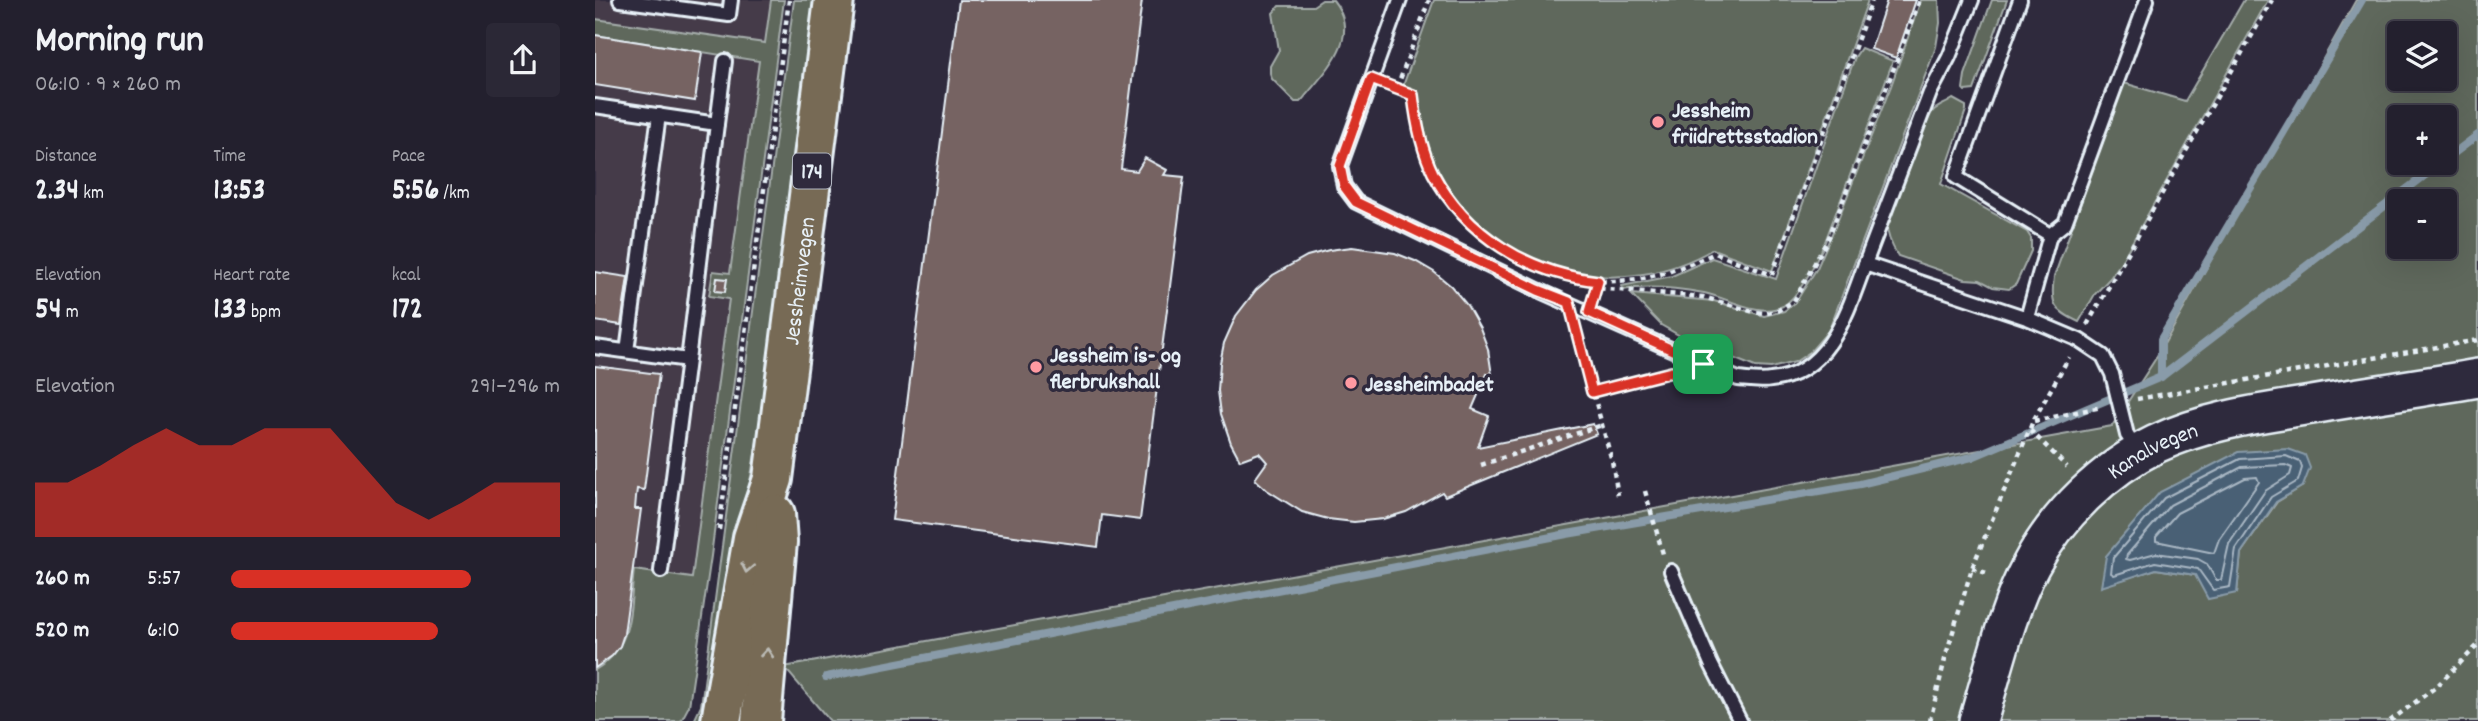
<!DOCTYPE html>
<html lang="en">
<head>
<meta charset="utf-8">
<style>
	:root { --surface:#23202e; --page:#2b2836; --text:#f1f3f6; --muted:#a3a3aa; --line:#403e4a; --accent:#d93025 }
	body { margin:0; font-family:Dekko,sans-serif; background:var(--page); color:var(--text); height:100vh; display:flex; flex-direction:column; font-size:26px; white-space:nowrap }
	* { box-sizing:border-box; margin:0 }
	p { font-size:23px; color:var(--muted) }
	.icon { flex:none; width:38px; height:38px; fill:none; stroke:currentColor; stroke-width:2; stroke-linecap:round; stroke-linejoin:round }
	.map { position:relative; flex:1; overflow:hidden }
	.side { display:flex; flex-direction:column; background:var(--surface); width:595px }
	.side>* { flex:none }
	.fabs { position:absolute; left:1792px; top:21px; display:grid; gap:14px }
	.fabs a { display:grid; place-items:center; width:70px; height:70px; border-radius:7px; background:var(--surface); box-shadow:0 7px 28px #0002,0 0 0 2px var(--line); font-size:35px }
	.pin { position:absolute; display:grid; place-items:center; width:60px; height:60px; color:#fff; margin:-30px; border-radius:14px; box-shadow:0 4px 10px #0006 }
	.round { display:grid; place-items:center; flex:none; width:74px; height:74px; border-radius:7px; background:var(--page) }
	.headline { display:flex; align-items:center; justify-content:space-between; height:119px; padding:0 35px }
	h1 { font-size:38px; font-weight:700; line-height:52px }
	.stats { display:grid; grid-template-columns:repeat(3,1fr); gap:10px; height:119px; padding:7px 35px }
	.stats div { display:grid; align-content:center }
	.stats b { font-size:30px; font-weight:700 }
	.stats small { font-size:19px; font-weight:400 }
	.stats p { font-size:19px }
	.chart { height:196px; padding:14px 35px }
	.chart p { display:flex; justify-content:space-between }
	.chart svg { width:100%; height:126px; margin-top:7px; fill:var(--accent); opacity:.7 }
	ul { padding:0 35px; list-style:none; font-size:23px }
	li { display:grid; grid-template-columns:112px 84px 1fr; align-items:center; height:52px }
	li i { height:18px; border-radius:9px; background:var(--accent) }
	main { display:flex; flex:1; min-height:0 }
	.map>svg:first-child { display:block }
	.built { fill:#443b48 }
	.green { fill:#5f685b; stroke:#a4acaa; stroke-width:2; fill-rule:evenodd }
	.water { fill:#4a6175; stroke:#899ba9; stroke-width:2 }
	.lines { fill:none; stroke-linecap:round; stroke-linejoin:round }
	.shore { stroke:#a9b7c4; stroke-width:2 }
	.stream { stroke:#899ba9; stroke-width:8 }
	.building { fill:#766462; stroke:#e8f1f8; stroke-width:2 }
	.lane-casing { stroke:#e8f1f8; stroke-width:18 }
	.secondary-casing { stroke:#e8f1f8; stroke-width:42 }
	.primary-casing { stroke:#e8f1f8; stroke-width:44 }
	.path { stroke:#e8f1f8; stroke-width:4.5; stroke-dasharray:5 5; stroke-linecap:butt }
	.lane { stroke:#2f2a3d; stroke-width:12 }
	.secondary { stroke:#2f2a3d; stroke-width:37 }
	.primary { stroke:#776a54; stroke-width:38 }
	.oneway { stroke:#bbbbb6 }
	.route-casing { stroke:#fff; stroke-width:14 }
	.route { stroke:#d93025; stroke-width:9 }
	.poi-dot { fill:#ff9aa2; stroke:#2f2a3d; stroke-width:2.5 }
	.labels { text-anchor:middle; stroke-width:7; stroke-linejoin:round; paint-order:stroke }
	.shield { fill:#2f2a3d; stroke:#b0b5c0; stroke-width:2 }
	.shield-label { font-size:21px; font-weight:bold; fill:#e8f1f8 }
	.poi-label { font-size:23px; font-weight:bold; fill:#e8f1f8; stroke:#2f2a3d; text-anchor:start }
	.street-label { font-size:23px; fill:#e8f1f8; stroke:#2f2a3d }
</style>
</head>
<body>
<main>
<section class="side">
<div class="headline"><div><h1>Morning run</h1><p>06:10 · 9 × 260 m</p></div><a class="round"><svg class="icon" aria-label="share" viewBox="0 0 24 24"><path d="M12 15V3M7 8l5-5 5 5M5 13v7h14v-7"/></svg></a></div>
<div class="stats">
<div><p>Distance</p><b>2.34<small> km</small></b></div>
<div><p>Time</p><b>13:53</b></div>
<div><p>Pace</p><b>5:56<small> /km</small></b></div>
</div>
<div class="stats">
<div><p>Elevation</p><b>54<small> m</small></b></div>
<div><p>Heart rate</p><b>133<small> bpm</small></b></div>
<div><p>kcal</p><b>172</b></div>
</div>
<div class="chart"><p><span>Elevation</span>291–296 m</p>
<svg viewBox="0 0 160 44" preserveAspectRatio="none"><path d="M0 44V25L10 25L20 19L30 12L40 6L50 12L60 12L70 6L80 6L90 6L100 19L110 32L120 38L130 32L140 25L150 25L160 25V44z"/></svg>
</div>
<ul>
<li><b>260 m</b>5:57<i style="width:73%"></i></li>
<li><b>520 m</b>6:10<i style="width:63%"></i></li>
</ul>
</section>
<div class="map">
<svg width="1883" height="721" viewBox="0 0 1883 721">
	<rect width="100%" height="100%" fill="#2f2a3d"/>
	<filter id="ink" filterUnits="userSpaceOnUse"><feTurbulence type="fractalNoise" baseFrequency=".0143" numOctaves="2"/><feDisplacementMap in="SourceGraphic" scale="14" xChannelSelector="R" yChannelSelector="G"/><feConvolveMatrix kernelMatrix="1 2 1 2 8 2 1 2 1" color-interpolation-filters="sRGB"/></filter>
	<g filter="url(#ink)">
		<polygon class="built" points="0,0 176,0 83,721 0,721"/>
		<g class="green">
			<path d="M176,0H189L116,556L94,706L86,721H0V670C39,647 34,611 39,570L97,578L134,299L114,296L118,271L135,273L164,61L0,35V19L170,43Z"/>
			<polygon points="199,0 220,0 163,436 115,711 105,721 99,721 106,706"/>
			<path d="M727,0H738C768,37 731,70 708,99L705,102H700L677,79L675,73V66L684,50L678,13L684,6H718Z"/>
			<path d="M839,0H1273L1177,271L1118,249C1026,303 905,276 849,184C832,156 825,124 821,92L808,86Z"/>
			<polygon points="1326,0 1344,0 1345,23 1341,47 1234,330 1215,352 1200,362 1176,368 1160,367 1089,338 1066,325 1036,294 1119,301 1169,316 1189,311 1200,303 1222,268 1242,222 1296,86"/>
			<polygon points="1397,0 1412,0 1379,90 1370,91 1368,89 1370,75"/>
			<path d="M1649,0H1673L1525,264L1515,278L1500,294L1484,322C1459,310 1455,305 1459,277L1529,83L1590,101Z"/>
			<path d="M1761,0H1883V721H235L189,667L1517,426L1563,355ZM1804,33H1850V79H1804ZM1804,117H1850V163H1804ZM1804,201H1850V247H1804ZM1708,486L1682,502L1646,553L1642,593L1600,575L1561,569L1506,586Z"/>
			<path d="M1266,48L1298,61L1228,247C1220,263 1204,297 1188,306C1165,318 1133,298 1109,293C1086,289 1051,285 1028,290L1027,286L1077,276L1117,258L1181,279L1260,57Z"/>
			<path d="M1358,99L1371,106V110L1346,184L1432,232L1436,238V251L1421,284L1414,289L1398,287L1385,280L1370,279L1303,256C1297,246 1290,233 1292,221C1294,207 1331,118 1339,110C1344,106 1352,103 1358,99Z"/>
		</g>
		<polygon class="water" points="1693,449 1710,455 1715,468 1708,486 1681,502 1646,553 1642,593 1613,599 1600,575 1561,569 1506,587 1511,556 1565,492 1643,452"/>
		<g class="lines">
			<g class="shore">
				<polygon points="1691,456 1705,462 1707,468 1703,481 1676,497 1641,549 1635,587 1618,590 1603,569 1560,562 1519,575 1516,573 1518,558 1569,498 1645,459"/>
				<polygon points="1690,465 1697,468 1695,475 1670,491 1634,544 1626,580 1621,580 1612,564 1603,559 1561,553 1535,560 1531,559 1532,555 1575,505 1647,467"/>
				<polygon points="1662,477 1664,482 1624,539 1619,553 1561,541 1561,537 1582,513 1650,478"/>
			</g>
			<g class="stream">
				<polyline points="1850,160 1883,135"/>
				<polyline points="1566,377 1566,339 1767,0"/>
				<polyline points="231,677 972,534 1265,484 1377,457 1566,377 1846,163"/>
			</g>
		</g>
		<g class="building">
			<polygon points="364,0 547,0 526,169 542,171 550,158 572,170 569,175 589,177 545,520 507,515 503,547 297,520"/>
			<polygon points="1292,0 1321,0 1301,58 1276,49"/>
			<polygon points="0,35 107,52 100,101 0,85"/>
			<polygon points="757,247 800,253 820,261 839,272 856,286 872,305 885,328 893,349 897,375 892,374 877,409 894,416 883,447 998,424 1002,434 850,496 847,492 811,512 788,519 759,522 733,519 707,512 672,490 660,479 672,462 664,453 645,460 636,443 626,414 623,391 625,363 629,343 641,316 661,290 678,275 712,256 734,250"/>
			<polygon points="0,272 33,277 26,325 0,321"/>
			<polygon points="122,278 132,279 130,292 120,291"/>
			<polygon points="0,366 64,374 49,490 42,489 41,497 40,509 46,509 29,634 25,646 17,656 0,668"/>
		</g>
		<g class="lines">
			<g class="lane-casing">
				<g id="lane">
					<polyline points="25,0 134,15 136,0"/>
					<path d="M805,0L745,166L749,186L761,202L943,290L1143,379C1154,380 1166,382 1176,380C1235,374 1253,310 1270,264L1432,318L1484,340L1508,356L1517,374L1532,435L1543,452"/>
					<polyline points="1425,0 1361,177 1455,235"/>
					<polyline points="0,106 122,124 93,360 0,347"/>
					<polyline points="122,124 130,61"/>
					<polyline points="1270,264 1335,93 1354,57 1377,0"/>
					<polyline points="1432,318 1455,235 1470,223 1552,0"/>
					<polyline points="32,351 64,115"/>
					<polyline points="66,571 93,360"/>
					<polyline points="1076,571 1116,664 1145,721"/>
				</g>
			</g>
			<g class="secondary-casing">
				<g id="secondary">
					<path id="s1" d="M1383,721C1398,672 1412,609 1436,565C1462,515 1510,469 1561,444C1607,422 1659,414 1710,406C1767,396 1825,388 1883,378"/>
				</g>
			</g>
			<g class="primary-casing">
				<g id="primary">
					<path id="s2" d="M126,721L158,538L178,479L239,0"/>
					<polyline points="166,721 182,542 180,514"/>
				</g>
			</g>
			<g class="path">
				<path d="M792,85L818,95C826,161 850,207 904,247"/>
				<polyline points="802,88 834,0"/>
				<polyline points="953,270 1003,281"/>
				<path d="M1001,288L1003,281C1046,283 1082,271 1120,253L1177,275L1277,0"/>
				<polyline points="999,294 1001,288 1108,297 1159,312 1172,313 1182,311 1199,301 1234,237 1325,0"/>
				<polyline points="1492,325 1677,0"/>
				<polyline points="980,327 1017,461 1023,495"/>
				<polyline points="997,392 1077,372"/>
				<polyline points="1542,399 1883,340"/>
				<polyline points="1439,421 1506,407"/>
				<polyline points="1435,430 1472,467"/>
				<polyline points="886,465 1007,425"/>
				<polyline points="1050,491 1068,554"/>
				<polyline points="124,530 194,0"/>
				<polyline points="1377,568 1394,574"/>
				<polyline points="1335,721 1351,655 1377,568 1438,421 1474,357"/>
				<polyline points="1795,721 1842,686 1883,645"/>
			</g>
			<use href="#lane" class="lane"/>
			<use href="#secondary" class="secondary"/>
			<use href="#primary" class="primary"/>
		</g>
		<defs><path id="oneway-chevron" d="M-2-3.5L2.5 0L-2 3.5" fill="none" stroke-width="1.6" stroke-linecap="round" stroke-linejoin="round" transform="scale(1.75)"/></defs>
		<g class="oneway">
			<use href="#oneway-chevron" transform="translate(152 568) rotate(101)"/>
			<use href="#oneway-chevron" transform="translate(172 653) rotate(-85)"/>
		</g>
	</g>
	<g class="lines" filter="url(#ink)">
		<g class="route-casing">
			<path id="route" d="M776,79L818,95C821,121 826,149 838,173C871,236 934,273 1003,281L994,312L1108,364L997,392L974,302L943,290L761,202L749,186L745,166Z"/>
		</g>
		<use href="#route" class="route"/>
	</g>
	<g class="poi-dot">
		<circle cx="1063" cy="122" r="7"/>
		<circle cx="441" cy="367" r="7"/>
		<circle cx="756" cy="383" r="7"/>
	</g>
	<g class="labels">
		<rect class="shield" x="198" y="153.5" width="38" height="35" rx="5"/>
		<g class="shield-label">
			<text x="217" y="178">174</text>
		</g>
		<g class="poi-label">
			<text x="1077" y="117">Jessheim<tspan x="1077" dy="26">friidrettsstadion</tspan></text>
			<text x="455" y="362">Jessheim is- og<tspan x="455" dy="26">flerbrukshall</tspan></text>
			<text x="770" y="391">Jessheimbadet</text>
		</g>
		<g class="street-label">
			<text dy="8" stroke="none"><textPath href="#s2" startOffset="448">Jessheimvegen</textPath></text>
			<text dy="8" stroke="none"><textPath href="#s1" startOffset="336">Kanalvegen</textPath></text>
		</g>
	</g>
</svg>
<div class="fabs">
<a><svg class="icon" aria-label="layers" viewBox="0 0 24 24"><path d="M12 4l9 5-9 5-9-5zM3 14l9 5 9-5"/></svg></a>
<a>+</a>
<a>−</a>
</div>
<div class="pin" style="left:1108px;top:364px;background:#1e9e55"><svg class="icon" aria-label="arrive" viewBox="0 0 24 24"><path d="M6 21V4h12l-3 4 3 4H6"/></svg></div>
</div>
</main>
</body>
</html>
